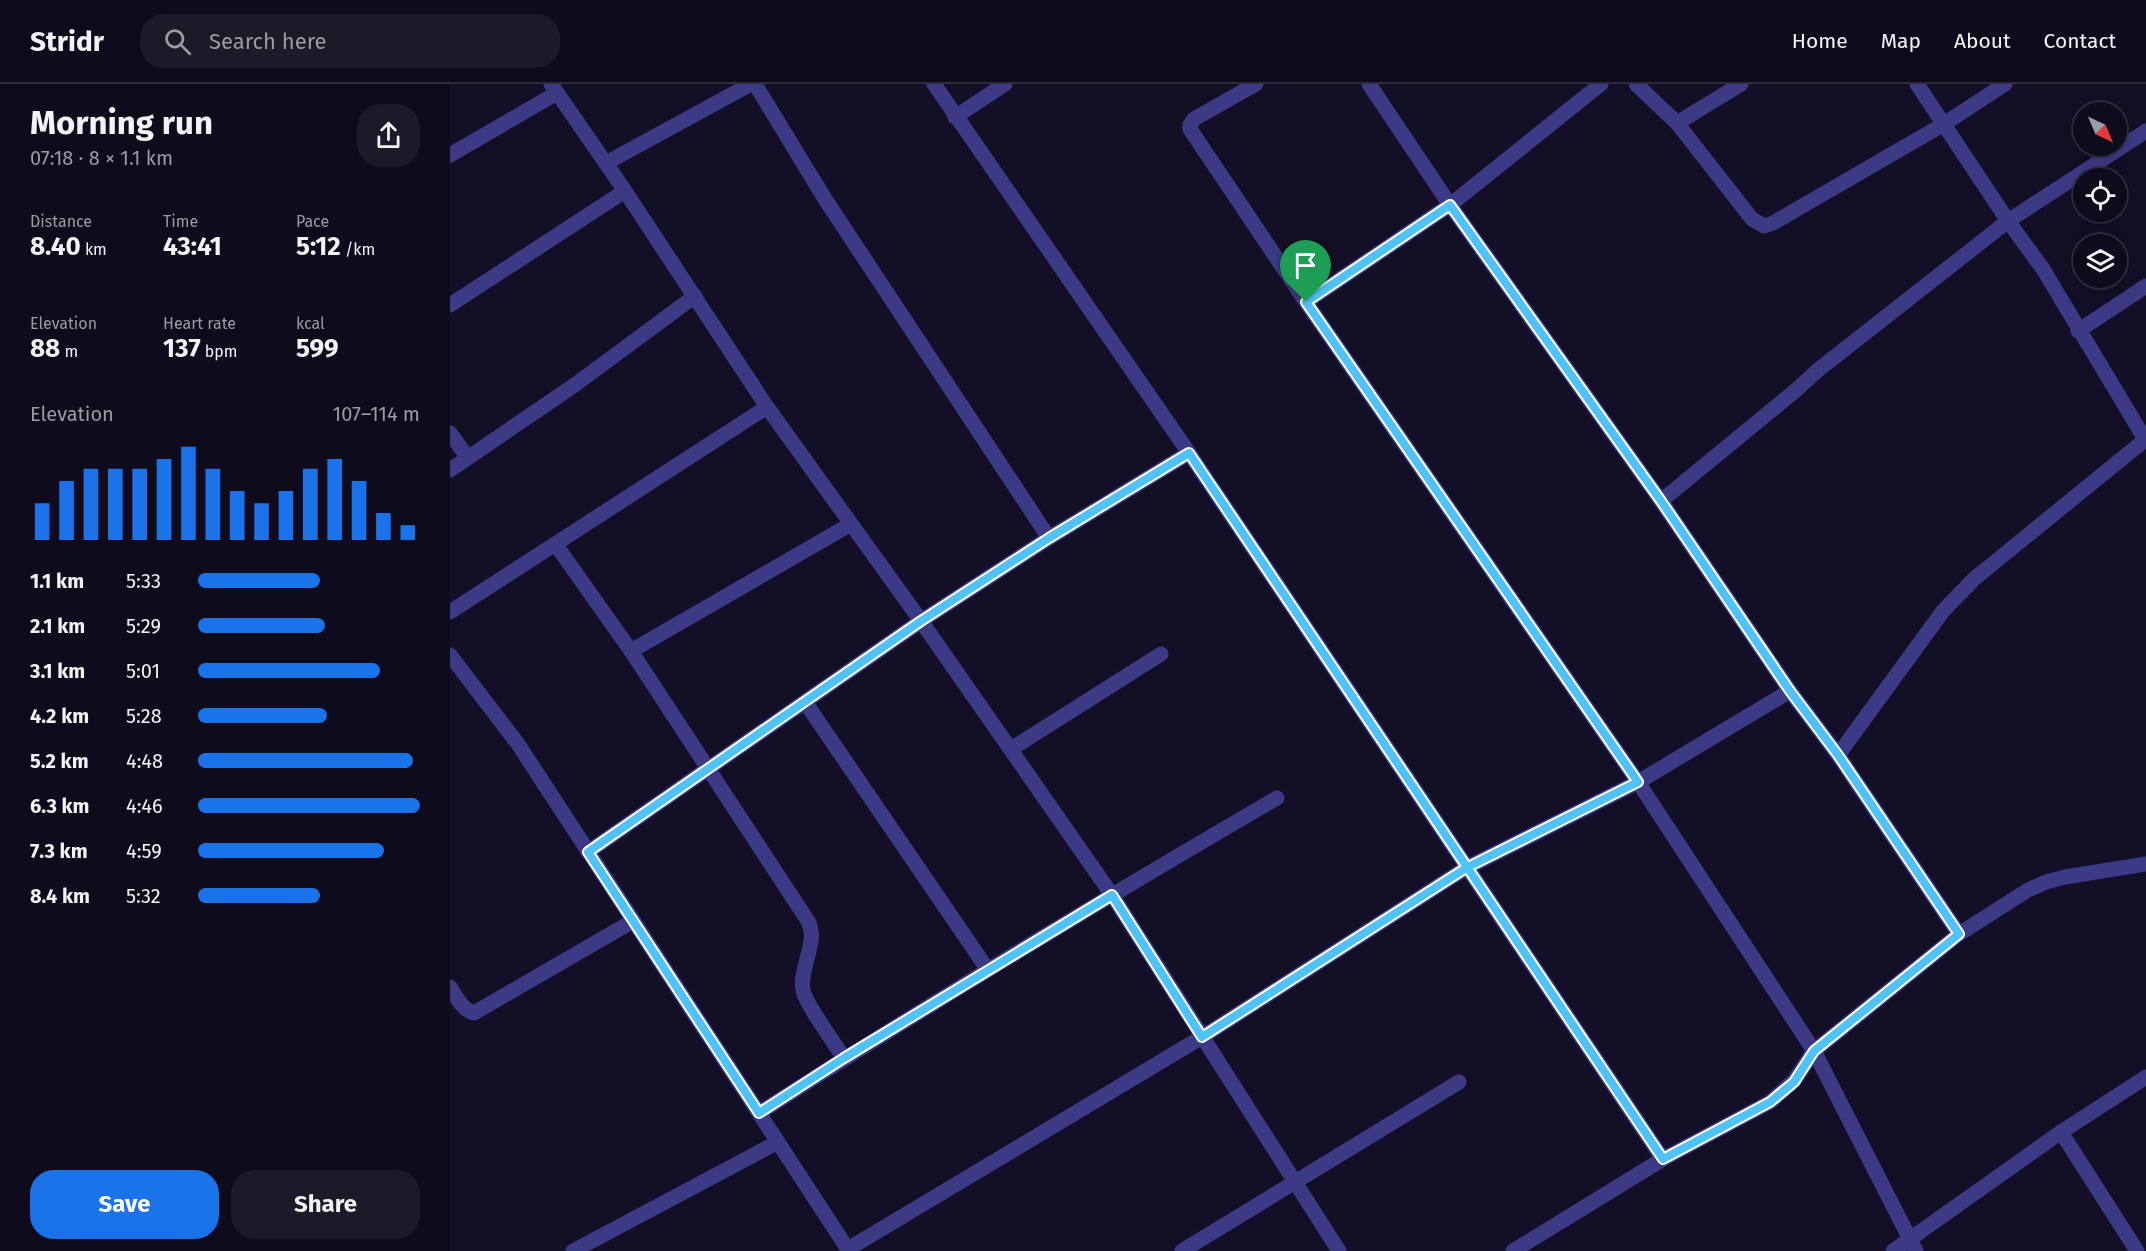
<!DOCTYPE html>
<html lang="en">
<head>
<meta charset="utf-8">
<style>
	:root { --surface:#0e0b1c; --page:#1c1929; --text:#f1f3f6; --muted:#9b9ba3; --line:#2e2b3b; --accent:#1a73e8 }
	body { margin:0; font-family:"Fira Sans",sans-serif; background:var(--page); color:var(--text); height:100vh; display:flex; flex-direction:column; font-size:22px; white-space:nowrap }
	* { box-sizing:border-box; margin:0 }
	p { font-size:20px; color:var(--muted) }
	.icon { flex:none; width:33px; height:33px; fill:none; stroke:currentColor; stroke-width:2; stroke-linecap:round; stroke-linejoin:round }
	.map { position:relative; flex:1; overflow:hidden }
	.drawer { display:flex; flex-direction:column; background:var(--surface); width:450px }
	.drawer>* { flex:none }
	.needle { width:39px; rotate:136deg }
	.controls { position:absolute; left:1623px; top:18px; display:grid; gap:12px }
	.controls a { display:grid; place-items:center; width:54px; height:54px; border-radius:50%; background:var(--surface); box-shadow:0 6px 24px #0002,0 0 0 2px var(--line); font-size:30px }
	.pin { position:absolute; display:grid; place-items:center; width:51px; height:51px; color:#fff; margin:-62px -26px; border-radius:50% 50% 50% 0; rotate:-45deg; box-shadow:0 0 6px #0007 }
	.pin .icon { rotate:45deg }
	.round { display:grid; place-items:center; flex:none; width:63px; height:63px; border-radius:24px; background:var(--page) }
	.head { display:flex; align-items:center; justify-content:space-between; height:102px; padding:0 30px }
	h1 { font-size:33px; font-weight:700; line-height:45px }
	.figures { display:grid; grid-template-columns:repeat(3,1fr); gap:9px; height:102px; padding:6px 30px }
	.figures div { display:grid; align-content:center }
	.figures b { font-size:26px; font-weight:700 }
	.figures small { font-size:16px; font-weight:400 }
	.figures p { font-size:16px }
	.chart { height:168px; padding:12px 30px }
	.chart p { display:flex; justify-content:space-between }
	.chart svg { width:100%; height:108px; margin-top:6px; stroke:var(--accent); stroke-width:6 }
	.cta { display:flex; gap:12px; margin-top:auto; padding:12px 30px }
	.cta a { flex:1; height:69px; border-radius:24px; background:var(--accent); color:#fff; font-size:24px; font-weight:700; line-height:69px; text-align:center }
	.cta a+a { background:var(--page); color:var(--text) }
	ul { padding:0 30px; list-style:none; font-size:20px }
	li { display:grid; grid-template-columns:96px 72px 1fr; align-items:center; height:45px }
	li i { height:15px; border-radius:8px; background:var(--accent) }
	header { display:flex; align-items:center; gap:36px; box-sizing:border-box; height:84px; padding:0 30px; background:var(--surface); border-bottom:2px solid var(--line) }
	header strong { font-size:28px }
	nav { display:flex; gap:33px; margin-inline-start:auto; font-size:21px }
	.search { width:420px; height:54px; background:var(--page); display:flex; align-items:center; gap:15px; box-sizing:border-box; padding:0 21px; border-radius:24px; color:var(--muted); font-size:22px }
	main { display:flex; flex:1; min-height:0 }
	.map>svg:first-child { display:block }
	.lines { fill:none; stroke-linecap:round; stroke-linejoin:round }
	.minor { stroke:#3d3a85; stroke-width:15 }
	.route-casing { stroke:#fff; stroke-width:12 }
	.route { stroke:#4fc3f7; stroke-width:8 }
</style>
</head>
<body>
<header>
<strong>Stridr</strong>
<div class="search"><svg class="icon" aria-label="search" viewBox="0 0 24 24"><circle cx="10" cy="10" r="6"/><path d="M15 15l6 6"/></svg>Search here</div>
<nav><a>Home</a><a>Map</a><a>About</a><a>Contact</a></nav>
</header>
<main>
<section class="drawer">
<div class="head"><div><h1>Morning run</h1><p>07:18 · 8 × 1.1 km</p></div><a class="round"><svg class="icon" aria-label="share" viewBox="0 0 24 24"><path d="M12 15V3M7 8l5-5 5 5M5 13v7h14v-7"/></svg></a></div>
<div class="figures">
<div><p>Distance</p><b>8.40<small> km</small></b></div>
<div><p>Time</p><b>43:41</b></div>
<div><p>Pace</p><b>5:12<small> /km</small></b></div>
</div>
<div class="figures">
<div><p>Elevation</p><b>88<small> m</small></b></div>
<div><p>Heart rate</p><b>137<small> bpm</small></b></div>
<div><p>kcal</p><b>599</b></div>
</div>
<div class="chart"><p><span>Elevation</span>107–114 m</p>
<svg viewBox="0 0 160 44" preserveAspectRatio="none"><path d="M5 44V29M15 44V20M25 44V15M35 44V15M45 44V15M55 44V11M65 44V6M75 44V15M85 44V24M95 44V29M105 44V24M115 44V15M125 44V11M135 44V20M145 44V33M155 44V38"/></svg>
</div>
<ul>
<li><b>1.1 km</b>5:33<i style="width:55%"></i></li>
<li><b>2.1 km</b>5:29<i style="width:57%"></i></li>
<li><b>3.1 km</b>5:01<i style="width:82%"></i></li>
<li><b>4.2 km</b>5:28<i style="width:58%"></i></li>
<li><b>5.2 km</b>4:48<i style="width:97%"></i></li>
<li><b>6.3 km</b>4:46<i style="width:100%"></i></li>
<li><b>7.3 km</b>4:59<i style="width:84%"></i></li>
<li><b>8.4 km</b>5:32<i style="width:55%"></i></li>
</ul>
<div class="cta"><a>Save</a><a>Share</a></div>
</section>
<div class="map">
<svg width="1696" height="1167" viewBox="0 0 1696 1167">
	<rect width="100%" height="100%" fill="#130f26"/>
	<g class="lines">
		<g class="minor">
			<polyline points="101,0 175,107 317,323 471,537 662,811 889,1167"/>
			<polyline points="305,0 375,115 599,454"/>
			<polyline points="484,0 739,369 1213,1075"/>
			<polyline points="806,0 744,35 740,41 740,45 856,218 1188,698 1364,967 1466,1167"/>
			<polyline points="919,0 1000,121 1211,417 1340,607 1388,671 1509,850"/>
			<polyline points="1186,0 1227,39 1302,135 1314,142 1323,139 1494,40 1555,0"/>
			<polyline points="1467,0 1558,137 1593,185 1696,357"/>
			<polyline points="505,33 555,0"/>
			<polyline points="1227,39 1291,0"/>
			<polyline points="0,71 107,9"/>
			<polyline points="156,79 301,0"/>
			<polyline points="856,218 1000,121 1151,0"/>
			<polyline points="0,221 175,107"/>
			<polyline points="1628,247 1696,202"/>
			<polyline points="0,349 18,374"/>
			<polyline points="0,386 126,300 245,212"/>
			<polyline points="1211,417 1345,307 1368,286 1558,137 1696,47"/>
			<path d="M106,461L181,567L358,837C369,858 349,883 353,906C355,919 385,960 394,974"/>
			<polyline points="0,528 317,323"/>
			<polyline points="181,567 401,440"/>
			<polyline points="0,571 68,660 399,1167"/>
			<polyline points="355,618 538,886"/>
			<polyline points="561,665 711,570"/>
			<polyline points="1388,671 1493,527 1524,495 1696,355"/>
			<polyline points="138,768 471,537 599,454 739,369"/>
			<path d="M0,903C6,912 12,926 24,929L183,837"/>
			<path d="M309,1029C479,920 652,816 827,714"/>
			<polyline points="1611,1048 1687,1167"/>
			<polyline points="398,1165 752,953 1016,784 1188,698 1340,607"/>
			<polyline points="123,1167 328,1058"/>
			<polyline points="732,1167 1009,998"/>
			<polyline points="1063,1167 1213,1075 1320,1018 1344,997 1364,967 1509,850 1578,806 1596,798 1615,793 1696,780"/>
			<polyline points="1443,1167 1611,1048 1696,993"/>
		</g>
	</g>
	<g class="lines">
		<g class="route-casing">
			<polyline id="route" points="856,218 1188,698 1016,784 752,953 662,811 394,974 309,1029 138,768 471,537 599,454 739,369 1213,1075 1320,1018 1344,998 1364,967 1509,850 1388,671 1340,607 1211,417 1000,121 856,218"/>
		</g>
		<use href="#route" class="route"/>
	</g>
</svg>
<div class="controls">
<a><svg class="needle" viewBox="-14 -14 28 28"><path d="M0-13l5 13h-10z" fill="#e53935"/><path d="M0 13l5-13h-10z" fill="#9b9ba3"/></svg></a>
<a><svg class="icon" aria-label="locate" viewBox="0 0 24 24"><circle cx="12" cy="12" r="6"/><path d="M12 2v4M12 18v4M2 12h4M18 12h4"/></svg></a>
<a><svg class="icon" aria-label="layers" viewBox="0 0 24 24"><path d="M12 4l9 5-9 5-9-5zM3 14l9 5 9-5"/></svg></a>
</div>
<div class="pin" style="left:856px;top:218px;background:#1e9e55"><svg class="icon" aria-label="arrive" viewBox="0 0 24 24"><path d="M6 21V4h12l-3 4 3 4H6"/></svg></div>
</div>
</main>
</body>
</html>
